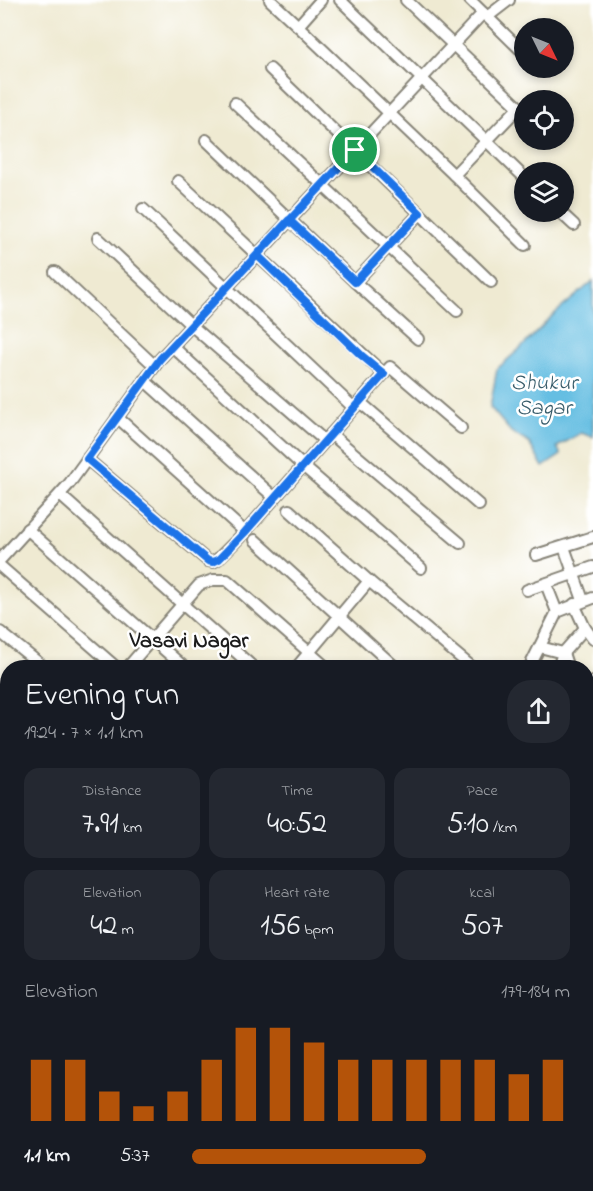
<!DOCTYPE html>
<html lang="en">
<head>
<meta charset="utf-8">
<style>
	:root { --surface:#171b24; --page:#242831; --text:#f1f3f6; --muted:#9ea1a6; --accent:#b45309 }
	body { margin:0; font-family:"Indie Flower",sans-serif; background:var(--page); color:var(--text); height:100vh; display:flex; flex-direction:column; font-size:22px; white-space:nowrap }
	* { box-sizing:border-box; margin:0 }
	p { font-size:20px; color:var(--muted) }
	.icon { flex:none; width:33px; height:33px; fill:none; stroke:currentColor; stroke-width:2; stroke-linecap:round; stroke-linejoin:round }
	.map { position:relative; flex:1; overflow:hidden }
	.sheet { position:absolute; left:0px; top:660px; width:594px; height:531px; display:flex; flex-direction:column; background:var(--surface); border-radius:24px 24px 0 0; box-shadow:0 3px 9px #0003 }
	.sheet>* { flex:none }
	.needle { width:39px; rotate:133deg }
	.tools { position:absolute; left:514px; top:18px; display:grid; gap:12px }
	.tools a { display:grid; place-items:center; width:60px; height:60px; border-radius:50%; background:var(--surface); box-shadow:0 3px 9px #0003; font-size:30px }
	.pin { position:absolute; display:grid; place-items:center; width:51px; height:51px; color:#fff; margin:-26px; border:3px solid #fff; border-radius:50%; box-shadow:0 2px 6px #0007 }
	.round { display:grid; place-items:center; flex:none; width:63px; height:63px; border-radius:24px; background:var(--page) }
	.headline { display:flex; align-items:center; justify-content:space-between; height:102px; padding:0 24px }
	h1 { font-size:33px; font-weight:600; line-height:45px }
	.metrics { display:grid; grid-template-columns:repeat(3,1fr); gap:9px; height:102px; padding:6px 24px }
	.metrics div { display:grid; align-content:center; border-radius:15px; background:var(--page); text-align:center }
	.metrics b { font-size:30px; font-weight:600 }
	.metrics small { font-size:16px; font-weight:400 }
	.metrics p { font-size:16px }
	.chart { height:168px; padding:12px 24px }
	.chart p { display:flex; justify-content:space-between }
	.chart svg { width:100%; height:108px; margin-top:6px; stroke:var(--accent); stroke-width:6 }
	ul { padding:0 24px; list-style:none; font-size:20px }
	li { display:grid; grid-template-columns:96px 72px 1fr; align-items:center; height:45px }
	li i { height:15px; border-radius:8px; background:var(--accent) }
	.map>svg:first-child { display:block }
	.water { fill:#65bee2; stroke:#406d7f; stroke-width:1.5 }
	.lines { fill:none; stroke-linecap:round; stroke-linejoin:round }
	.minor-casing { stroke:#868377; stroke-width:14 }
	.minor { stroke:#fff; stroke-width:10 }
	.route-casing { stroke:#fff; stroke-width:12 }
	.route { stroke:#1a73e8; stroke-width:8 }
	.labels { text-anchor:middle; stroke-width:5; stroke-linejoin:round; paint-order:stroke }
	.water-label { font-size:22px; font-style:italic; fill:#395d6b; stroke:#fff }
	.neighbourhood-label { font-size:22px; font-weight:bold; fill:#1c1c1c; stroke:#fff }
</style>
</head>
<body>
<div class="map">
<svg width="593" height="1191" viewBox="0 0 593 1191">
	<rect width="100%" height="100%" fill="#fff"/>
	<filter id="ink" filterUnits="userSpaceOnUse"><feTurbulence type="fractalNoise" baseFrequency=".0167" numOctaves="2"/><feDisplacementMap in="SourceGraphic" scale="12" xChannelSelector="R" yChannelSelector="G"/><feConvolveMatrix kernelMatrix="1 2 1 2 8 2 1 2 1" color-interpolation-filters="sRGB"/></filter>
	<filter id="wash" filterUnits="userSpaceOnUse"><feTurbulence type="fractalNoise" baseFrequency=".008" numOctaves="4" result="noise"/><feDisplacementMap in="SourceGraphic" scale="24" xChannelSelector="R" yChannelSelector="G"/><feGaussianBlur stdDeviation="1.35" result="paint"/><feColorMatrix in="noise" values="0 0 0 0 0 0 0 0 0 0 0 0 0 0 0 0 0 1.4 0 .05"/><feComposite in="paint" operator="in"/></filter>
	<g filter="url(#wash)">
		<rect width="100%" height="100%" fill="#efead2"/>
		<polygon class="water" points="593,281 593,437 581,433 557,447 561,455 543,467 529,443 511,432 490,407 497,369 524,345 553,315"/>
	</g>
	<g filter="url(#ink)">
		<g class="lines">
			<g class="minor-casing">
				<g id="minor">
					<polyline points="270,0 298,26"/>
					<polyline points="321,0 298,26 454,175 525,245"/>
					<polyline points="340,0 525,178"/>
					<polyline points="406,0 525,113"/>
					<polyline points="470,0 525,54"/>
					<polyline points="487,17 509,0"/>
					<polyline points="270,69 491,282"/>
					<polyline points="235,103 457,311"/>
					<polyline points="206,140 355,282 418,339"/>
					<polyline points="454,175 519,107"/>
					<polyline points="178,181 384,374"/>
					<polyline points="143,209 354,408"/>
					<polyline points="560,212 574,225"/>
					<polyline points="98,238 191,325 325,441"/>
					<polyline points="55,272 155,366"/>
					<polyline points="355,282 420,213"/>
					<polyline points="172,346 303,466 421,568"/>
					<polyline points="144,380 275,498"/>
					<polyline points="360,402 479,505"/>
					<polyline points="117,417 245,532"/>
					<polyline points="331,434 460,543"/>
					<polyline points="87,459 208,561 213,562 218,559 245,532 390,367 461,428"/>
					<polyline points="60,495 254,668"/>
					<polyline points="289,510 369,581 473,668"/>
					<polyline points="27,529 185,668"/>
					<polyline points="255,540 396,668"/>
					<polyline points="564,547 583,600"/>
					<polyline points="536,555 593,537"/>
					<polyline points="0,560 69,484 160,359 483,13"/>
					<polyline points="0,566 117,668"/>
					<polyline points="546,584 557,612"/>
					<polyline points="527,590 593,567"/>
					<polyline points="574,604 585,628 593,639"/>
					<polyline points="0,632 45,668"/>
					<polyline points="540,647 563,653 568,668"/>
					<polyline points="127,668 199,585 213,580 227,580 327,668"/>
					<polyline points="296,668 369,581"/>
					<polyline points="529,668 557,612 593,598"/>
					<polyline points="558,668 563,653 585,628"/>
					<polyline points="586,688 593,682"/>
					<polyline points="0,705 8,766"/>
					<polyline points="586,705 593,710"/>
					<polyline points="586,742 593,747"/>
					<polyline points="586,816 593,821"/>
					<polyline points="0,821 5,808 8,776"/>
					<polyline points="0,912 8,903"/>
					<polyline points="0,955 8,947"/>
					<polyline points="0,981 8,973"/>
					<polyline points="0,1000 8,1007"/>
					<polyline points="586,1041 593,1034"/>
					<polyline points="0,1065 8,1071"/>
					<polyline points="586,1085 593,1090"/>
					<polyline points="0,1119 8,1123"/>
					<polyline points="586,1140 593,1146"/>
					<polyline points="0,1169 8,1174"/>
					<polyline points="22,1184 33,1191"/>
					<polyline points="342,1184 381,1191"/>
					<polyline points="438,1184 447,1191"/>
					<polyline points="501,1184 510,1191"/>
					<polyline points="564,1184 572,1191"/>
					<polyline points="59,1191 77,1184"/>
					<polyline points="211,1191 217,1184"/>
					<polyline points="453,1191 459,1184"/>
				</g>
			</g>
			<use href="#minor" class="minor"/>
		</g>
	</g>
	<g class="lines" filter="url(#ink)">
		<g class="route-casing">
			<polyline id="route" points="355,150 160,359 87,459 208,561 213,562 219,559 245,532 384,374 361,355 257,255 289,220 355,282 420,213 355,150"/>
		</g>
		<use href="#route" class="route"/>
	</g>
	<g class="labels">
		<g class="water-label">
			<text x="544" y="389">Shukur<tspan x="544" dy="25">Sagar</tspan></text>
		</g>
		<g class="neighbourhood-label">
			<text x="189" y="647">Vasavi Nagar</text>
		</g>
	</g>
</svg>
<div class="tools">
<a><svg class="needle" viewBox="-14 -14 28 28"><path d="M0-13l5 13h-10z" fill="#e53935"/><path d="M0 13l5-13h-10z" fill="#9ea1a6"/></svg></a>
<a><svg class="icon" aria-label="locate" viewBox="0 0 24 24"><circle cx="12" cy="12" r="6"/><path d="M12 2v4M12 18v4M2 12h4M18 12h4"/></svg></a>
<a><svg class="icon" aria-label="layers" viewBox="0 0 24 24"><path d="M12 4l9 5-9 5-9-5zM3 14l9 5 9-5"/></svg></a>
</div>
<div class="pin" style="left:355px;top:150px;background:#1e9e55"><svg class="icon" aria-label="arrive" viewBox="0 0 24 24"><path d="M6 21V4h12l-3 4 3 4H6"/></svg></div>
<section class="sheet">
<div class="headline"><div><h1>Evening run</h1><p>19:24 · 7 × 1.1 km</p></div><a class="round"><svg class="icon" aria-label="share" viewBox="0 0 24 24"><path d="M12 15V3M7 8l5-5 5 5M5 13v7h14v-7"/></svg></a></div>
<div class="metrics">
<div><p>Distance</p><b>7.91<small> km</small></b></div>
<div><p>Time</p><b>40:52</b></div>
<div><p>Pace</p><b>5:10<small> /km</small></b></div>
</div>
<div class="metrics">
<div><p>Elevation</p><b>42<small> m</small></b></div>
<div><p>Heart rate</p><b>156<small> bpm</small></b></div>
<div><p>kcal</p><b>507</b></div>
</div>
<div class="chart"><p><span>Elevation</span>179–184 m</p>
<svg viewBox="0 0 160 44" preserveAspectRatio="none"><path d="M5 44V19M15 44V19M25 44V32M35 44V38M45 44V32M55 44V19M65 44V6M75 44V6M85 44V12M95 44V19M105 44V19M115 44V19M125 44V19M135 44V19M145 44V25M155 44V19"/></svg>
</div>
<ul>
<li><b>1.1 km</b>5:37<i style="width:62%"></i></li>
</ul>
</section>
</div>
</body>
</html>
